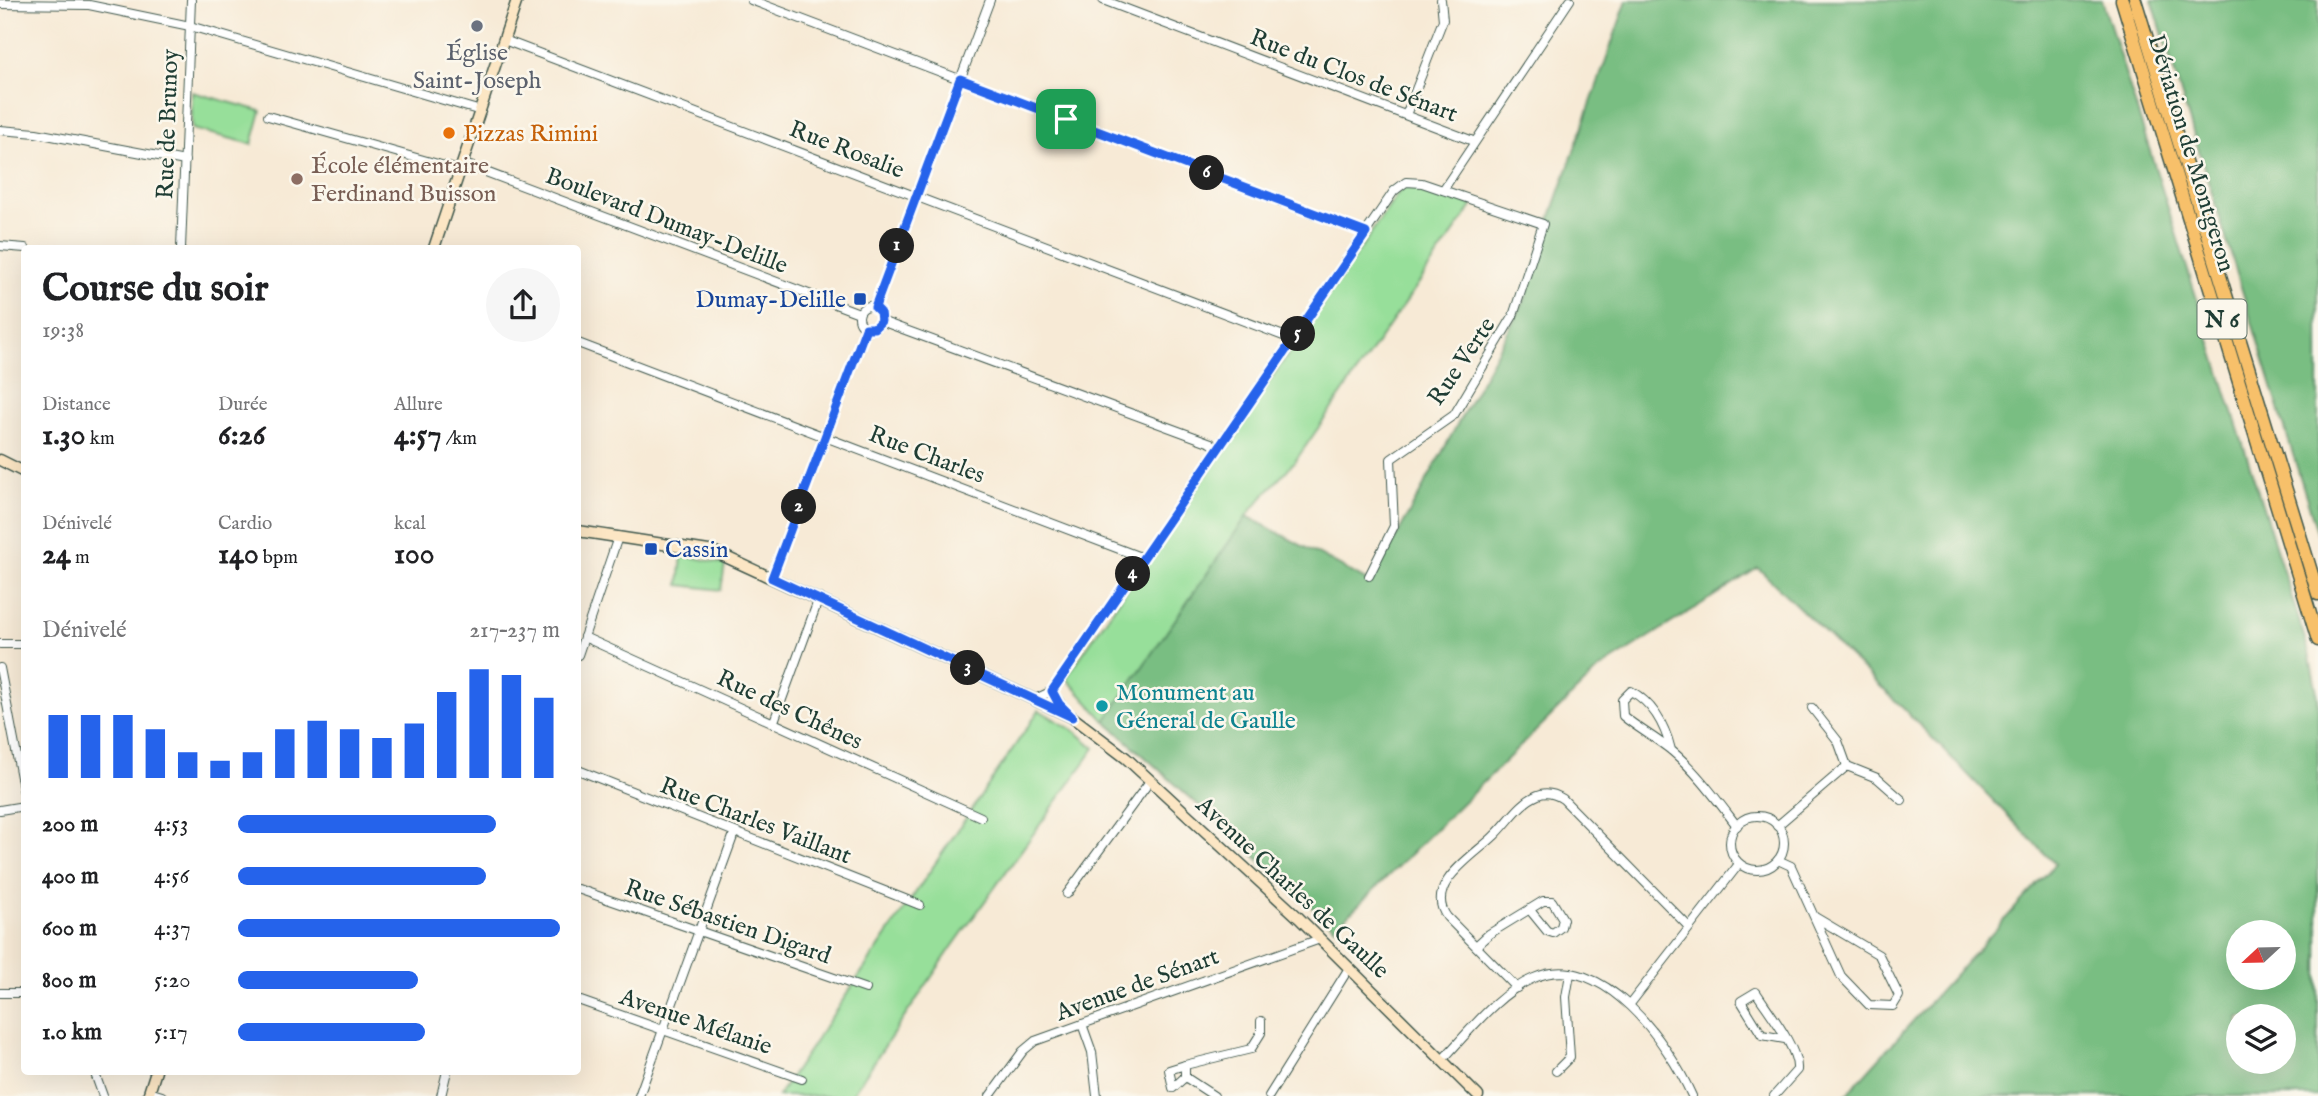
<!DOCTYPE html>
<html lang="fr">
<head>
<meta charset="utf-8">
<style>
	:root { --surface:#fff; --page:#f6f6f6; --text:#202124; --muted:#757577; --accent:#2563eb }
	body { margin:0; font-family:"IM FELL English",serif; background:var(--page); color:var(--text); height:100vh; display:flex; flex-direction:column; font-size:26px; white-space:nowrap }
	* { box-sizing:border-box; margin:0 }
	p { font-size:23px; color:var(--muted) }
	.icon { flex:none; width:38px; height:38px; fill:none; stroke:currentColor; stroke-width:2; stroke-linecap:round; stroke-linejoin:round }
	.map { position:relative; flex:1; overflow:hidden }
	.side { position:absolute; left:21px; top:245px; width:560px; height:830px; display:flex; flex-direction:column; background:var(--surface); border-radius:7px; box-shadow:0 7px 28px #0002 }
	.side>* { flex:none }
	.needle { width:46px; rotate:248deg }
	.controls { position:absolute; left:2226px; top:920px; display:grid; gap:14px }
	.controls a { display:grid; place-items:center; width:70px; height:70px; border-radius:50%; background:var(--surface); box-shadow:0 7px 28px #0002; font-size:35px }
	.pin { position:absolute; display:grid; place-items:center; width:60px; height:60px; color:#fff; margin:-30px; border-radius:14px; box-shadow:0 4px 10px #0006 }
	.km { position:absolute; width:35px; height:35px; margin:-18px; border-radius:50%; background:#222; color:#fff; font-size:19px; line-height:35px; text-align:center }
	.round { display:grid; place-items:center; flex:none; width:74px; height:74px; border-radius:37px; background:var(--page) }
	.summary { display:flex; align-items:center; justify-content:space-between; height:119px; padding:0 21px }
	h1 { font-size:38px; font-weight:700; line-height:52px }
	.figures { display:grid; grid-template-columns:repeat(3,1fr); gap:10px; height:119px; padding:7px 21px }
	.figures div { display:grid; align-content:center }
	.figures b { font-size:30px; font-weight:700 }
	.figures small { font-size:19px; font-weight:400 }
	.figures p { font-size:19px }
	.chart { height:196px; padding:14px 21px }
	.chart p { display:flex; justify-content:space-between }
	.chart svg { width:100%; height:126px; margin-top:7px; stroke:var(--accent); stroke-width:6 }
	ul { padding:0 21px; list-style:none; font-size:23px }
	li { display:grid; grid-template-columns:112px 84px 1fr; align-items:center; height:52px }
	li i { height:18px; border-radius:9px; background:var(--accent) }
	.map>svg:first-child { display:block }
	.green { fill:#97df9a; stroke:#5b8e67; stroke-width:2 }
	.forest { fill:#79be82; stroke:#4c7e5b; stroke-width:2; fill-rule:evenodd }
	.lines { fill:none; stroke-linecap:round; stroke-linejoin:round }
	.street-casing { stroke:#3f574c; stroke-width:10 }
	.secondary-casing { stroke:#3f574c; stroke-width:13 }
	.primary-casing { stroke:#3f574c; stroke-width:15 }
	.street { stroke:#fff; stroke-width:8 }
	.secondary { stroke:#fce6c4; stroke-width:10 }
	.primary { stroke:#f7c06b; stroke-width:12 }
	.route-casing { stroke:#fff; stroke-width:14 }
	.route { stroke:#2563eb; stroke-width:9 }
	.worship-dot { fill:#6b7280; stroke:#fbf7ec; stroke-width:2.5 }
	.food-dot { fill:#e8710a; stroke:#fbf7ec; stroke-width:2.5 }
	.education-dot { fill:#8d6e63; stroke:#fbf7ec; stroke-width:2.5 }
	.transit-dot { fill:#1a4fb4; stroke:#fbf7ec; stroke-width:2.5 }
	.culture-dot { fill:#0f9aa8; stroke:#fbf7ec; stroke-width:2.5 }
	.labels { text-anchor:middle; stroke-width:5; stroke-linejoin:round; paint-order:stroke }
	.shield { fill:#fbf7ec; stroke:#61756b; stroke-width:2 }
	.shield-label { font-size:23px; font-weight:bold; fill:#1f3d34 }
	.worship-label { font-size:24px; fill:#5b616d; stroke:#fbf7ec }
	.street-label { font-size:24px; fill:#1f3d34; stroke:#fbf7ec }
	.food-label { font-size:24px; fill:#c56008; stroke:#fbf7ec; text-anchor:start }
	.education-label { font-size:24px; fill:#785e54; stroke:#fbf7ec; text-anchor:start }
	.transit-label { font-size:24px; fill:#164399; stroke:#fbf7ec; text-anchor:end }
	.culture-label { font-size:24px; fill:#0d838f; stroke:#fbf7ec; text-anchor:start }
</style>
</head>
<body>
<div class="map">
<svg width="2318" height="1096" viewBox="0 0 2318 1096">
	<rect width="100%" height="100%" fill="#fbf7ec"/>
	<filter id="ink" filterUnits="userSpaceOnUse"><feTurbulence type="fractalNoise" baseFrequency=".0143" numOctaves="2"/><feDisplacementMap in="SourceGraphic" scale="14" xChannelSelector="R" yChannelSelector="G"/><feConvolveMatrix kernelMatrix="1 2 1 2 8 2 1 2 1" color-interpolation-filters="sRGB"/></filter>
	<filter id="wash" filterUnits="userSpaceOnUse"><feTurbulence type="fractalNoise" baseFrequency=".00686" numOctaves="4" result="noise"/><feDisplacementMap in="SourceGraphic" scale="28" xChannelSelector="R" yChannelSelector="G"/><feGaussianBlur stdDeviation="1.57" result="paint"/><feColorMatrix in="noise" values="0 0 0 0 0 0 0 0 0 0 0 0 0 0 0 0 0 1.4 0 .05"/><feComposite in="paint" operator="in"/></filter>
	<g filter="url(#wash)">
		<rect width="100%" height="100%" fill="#f7ead6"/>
		<g class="green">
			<polygon points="192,92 261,111 252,144 192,129"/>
			<polygon points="1415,185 1473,205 1296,460 1252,509 1105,721 1066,678 1401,189"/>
			<polygon points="682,555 725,564 721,590 679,585"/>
			<polygon points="1039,710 1076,732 1095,748 952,947 851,1096 778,1096"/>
		</g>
		<g class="forest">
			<path d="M1627,0H2102L2309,652L2318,698V1096H1845L2055,864L1910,715L1758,568L1599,669L1335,928L1105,721L1247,516L1371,583L1525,300L1549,222ZM2238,933H2284V978H2238ZM2238,1017H2284V1062H2238Z"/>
			<polygon points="2152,0 2318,0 2318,535"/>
		</g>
	</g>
	<g filter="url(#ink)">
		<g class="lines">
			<g class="street-casing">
				<g id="street">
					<polyline points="751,0 1365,233"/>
					<polyline points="1103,0 1473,141"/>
					<polyline points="0,4 89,5 190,26 481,111"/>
					<polyline points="504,40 1294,340"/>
					<polyline points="1406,115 1443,20 1441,0"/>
					<polyline points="268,116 459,170"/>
					<polyline points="0,130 36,133 185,161"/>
					<polyline points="462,163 859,313"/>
					<polyline points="1443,190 1570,0"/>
					<polyline points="0,246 25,248"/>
					<polyline points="181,248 191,0"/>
					<circle cx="870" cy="317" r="11"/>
					<polyline points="875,307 990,0"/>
					<polyline points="881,321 1211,443 1217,448"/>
					<polyline points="578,343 1143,558"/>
					<polyline points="772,578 866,328"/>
					<polyline points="584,637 981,817"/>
					<polyline points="0,644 24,644"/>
					<polyline points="578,655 618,537"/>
					<polyline points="0,668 24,793"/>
					<polyline points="1052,691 1067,713"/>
					<polyline points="1035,699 1052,691 1394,191 1406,182 1422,183 1543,224 1513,316 1454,415 1391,459 1394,526 1369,576"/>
					<polyline points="1812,708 1838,741 1847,766 1877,778 1902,800"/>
					<polyline points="773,724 819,598"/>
					<path d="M1671,750C1665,725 1654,704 1631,691L1622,700L1623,716C1639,729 1656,738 1672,751C1697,772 1717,800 1737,826"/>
					<polyline points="578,770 920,905"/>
					<polyline points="0,810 24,806"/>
					<circle cx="1757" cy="843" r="27"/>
					<polyline points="1777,826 1847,766"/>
					<polyline points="1778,860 1791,866 1841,976 1869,1005 1893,1006 1899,996 1879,955 1815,917"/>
					<polyline points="578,889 866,989"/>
					<polyline points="1067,894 1150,781"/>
					<polyline points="1476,946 1489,934 1543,901 1552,901 1563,919 1561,927 1553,933 1547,931 1529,909"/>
					<path d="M1517,988L1447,917C1423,885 1475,855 1494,836C1508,823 1520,802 1538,795C1547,791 1555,794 1563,799L1688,926"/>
					<polyline points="0,993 24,993"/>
					<polyline points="578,1000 802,1079"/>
					<polyline points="1630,1004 1739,864"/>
					<polyline points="1082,1024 1092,1052 1097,1096"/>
					<path d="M1442,1060C1468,1033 1498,993 1534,978C1602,948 1669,1044 1692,1096"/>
					<polyline points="1185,1065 1251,1049 1261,1033 1261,1021"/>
					<polygon points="1185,1065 1185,1077 1173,1088 1169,1070"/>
					<polyline points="94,1071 103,1096"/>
					<polyline points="1556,1071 1570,1057 1566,997 1570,974"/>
					<polyline points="1185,1077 1214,1096"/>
					<polyline points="149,1092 162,1096"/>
					<polyline points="441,1096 447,1071"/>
					<polyline points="639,1096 734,834"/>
					<polyline points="990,1096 1023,1051 1035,1041 1320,939"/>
					<polyline points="1269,1096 1349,968"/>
					<path d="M1774,1096L1797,1070C1799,1049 1768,1011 1756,992L1741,1001L1762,1035L1785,1039"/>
				</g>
			</g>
			<g class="secondary-casing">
				<g id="secondary">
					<polyline points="434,248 517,0"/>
					<polyline points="0,460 24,472"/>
					<polyline points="578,531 715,552 1072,717 1126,758 1299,918 1478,1096"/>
					<polyline points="148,1096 156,1071"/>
				</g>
			</g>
			<g class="primary-casing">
				<g id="primary">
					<polyline points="2122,0 2318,640"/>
					<polyline points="2135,0 2318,594"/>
				</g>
			</g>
			<use href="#street" class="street"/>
			<use href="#secondary" class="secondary"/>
			<use href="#primary" class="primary"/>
		</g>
	</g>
	<g class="lines" filter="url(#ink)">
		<g class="route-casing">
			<polygon id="route" points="960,79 1366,233 1052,691 1059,704 1072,717 772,578 866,328 874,328 881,321 880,312 875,307"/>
		</g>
		<use href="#route" class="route"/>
	</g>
	<circle class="worship-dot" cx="477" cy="26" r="7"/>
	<circle class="food-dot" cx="449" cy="133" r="7"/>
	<circle class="education-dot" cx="297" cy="179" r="7"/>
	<g class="transit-dot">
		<rect x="853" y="292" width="14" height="14" rx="3.5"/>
		<rect x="644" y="542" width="14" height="14" rx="3.5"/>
	</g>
	<circle class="culture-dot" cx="1102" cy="706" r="7"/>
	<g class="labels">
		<rect class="shield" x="2197.5" y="299.5" width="49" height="39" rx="5"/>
		<g class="shield-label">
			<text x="2222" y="327">N 6</text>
		</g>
		<g class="worship-label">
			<text x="477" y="60">Église<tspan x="477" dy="28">Saint-Joseph</tspan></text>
		</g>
		<g class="street-label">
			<text transform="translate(1354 75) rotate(21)" y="8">Rue du Clos de Sénart</text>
			<text transform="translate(167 124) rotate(-88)" y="8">Rue de Brunoy</text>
			<text transform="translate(847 149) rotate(21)" y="8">Rue Rosalie</text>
			<text transform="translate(2192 153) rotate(73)" y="8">Déviation de Montgeron</text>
			<text transform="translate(667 220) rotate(21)" y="8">Boulevard Dumay-Delille</text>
			<text transform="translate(1461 361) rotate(-56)" y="8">Rue Verte</text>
			<text transform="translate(927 454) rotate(21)" y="8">Rue Charles</text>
			<text transform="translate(790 709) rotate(25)" y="8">Rue des Chênes</text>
			<text transform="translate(756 820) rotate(21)" y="8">Rue Charles Vaillant</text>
			<text transform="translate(1293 887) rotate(43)" y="8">Avenue Charles de Gaulle</text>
			<text transform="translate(728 921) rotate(19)" y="8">Rue Sébastien Digard</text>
			<text transform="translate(1137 984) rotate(-20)" y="8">Avenue de Sénart</text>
			<text transform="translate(696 1021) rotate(19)" y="8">Avenue Mélanie</text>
		</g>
		<g class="food-label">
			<text x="463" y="141">Pizzas Rimini</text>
		</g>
		<g class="education-label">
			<text x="311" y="173">École élémentaire<tspan x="311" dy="28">Ferdinand Buisson</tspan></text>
		</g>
		<g class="transit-label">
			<text x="846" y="307">Dumay-Delille</text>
			<text x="665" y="557" text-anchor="start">Cassin</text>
		</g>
		<g class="culture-label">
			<text x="1116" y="700">Monument au<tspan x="1116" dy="28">Géneral de Gaulle</tspan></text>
		</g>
	</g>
</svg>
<div class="controls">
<a><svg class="needle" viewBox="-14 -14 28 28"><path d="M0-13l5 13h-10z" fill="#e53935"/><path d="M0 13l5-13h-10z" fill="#757577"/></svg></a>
<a><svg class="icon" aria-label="layers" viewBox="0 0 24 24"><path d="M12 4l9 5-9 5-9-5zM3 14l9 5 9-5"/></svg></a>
</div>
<div class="pin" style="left:1066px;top:119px;background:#1e9e55"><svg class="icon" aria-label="arrive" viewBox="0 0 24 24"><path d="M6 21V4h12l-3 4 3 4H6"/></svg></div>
<b class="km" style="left:897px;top:246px">1</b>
<b class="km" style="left:799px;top:507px">2</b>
<b class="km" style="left:968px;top:668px">3</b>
<b class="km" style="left:1133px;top:574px">4</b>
<b class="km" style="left:1298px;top:334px">5</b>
<b class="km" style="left:1207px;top:173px">6</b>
<section class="side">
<div class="summary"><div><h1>Course du soir</h1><p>19:38</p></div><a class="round"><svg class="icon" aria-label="share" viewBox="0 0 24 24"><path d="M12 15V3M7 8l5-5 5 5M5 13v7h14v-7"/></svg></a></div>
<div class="figures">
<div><p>Distance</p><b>1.30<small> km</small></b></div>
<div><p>Durée</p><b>6:26</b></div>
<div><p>Allure</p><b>4:57<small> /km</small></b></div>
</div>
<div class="figures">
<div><p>Dénivelé</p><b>24<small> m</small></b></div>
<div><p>Cardio</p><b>140<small> bpm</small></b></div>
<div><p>kcal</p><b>100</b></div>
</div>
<div class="chart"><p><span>Dénivelé</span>217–237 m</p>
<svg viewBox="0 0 160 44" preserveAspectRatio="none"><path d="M5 44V22M15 44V22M25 44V22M35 44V27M45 44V35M55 44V38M65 44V35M75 44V27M85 44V24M95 44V27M105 44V30M115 44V25M125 44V14M135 44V6M145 44V8M155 44V16"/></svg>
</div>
<ul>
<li><b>200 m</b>4:53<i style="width:80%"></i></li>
<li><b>400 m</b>4:56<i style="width:77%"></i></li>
<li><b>600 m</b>4:37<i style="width:100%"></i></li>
<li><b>800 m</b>5:20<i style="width:56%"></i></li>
<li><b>1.0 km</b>5:17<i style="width:58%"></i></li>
</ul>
</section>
</div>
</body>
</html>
